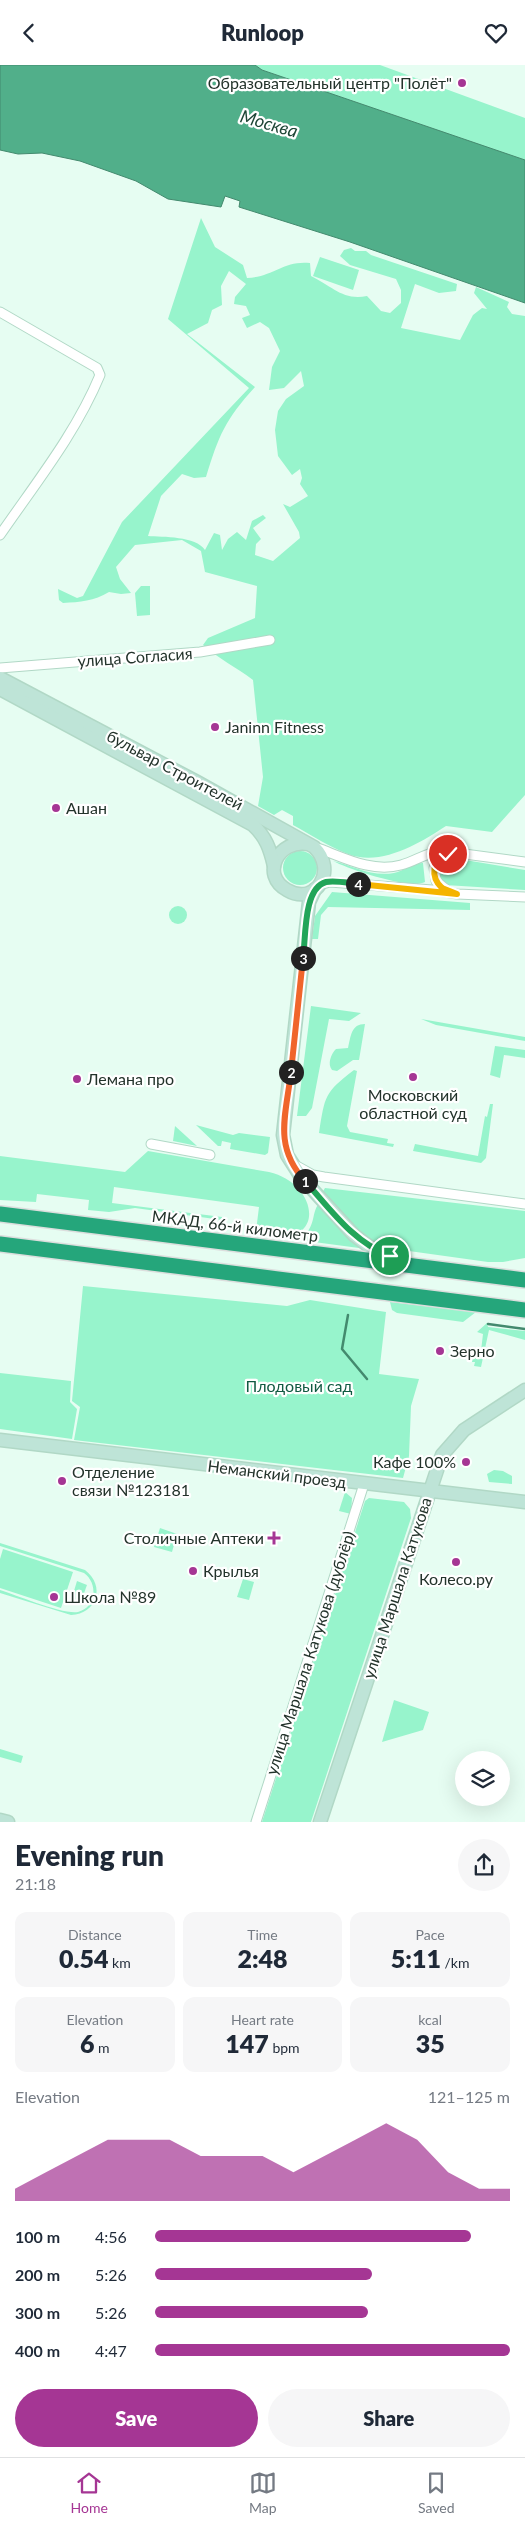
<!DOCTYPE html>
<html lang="en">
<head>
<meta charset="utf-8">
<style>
	:root { --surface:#fff; --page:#f6f6f7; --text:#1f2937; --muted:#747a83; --line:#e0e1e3; --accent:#a53694 }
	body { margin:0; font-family:Lato,sans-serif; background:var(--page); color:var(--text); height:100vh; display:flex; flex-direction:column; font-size:19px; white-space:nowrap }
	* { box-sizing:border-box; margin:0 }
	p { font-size:16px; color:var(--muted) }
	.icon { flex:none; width:28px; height:28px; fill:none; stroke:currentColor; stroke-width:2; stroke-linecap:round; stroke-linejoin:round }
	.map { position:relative; height:1757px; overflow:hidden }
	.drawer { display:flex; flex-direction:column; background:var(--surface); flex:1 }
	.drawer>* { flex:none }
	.buttons { position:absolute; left:455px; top:1686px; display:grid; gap:10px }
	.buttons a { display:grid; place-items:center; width:55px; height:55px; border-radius:50%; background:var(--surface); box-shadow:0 5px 20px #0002; font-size:25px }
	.pin { position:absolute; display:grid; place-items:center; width:42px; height:42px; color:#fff; margin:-21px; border:2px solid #fff; border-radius:50%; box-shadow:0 1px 5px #0007 }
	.km { position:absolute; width:25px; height:25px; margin:-12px; border-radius:50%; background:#222; color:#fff; font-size:14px; line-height:25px; text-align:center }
	.round { display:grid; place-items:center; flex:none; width:52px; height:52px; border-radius:26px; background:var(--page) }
	.overview { display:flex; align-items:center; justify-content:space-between; height:85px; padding:0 15px }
	h1 { font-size:28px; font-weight:800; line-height:38px }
	.stats { display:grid; grid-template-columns:repeat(3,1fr); gap:8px; height:85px; padding:5px 15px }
	.stats div { display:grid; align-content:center; border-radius:12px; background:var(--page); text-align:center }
	.stats b { font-size:25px; font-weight:800 }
	.stats small { font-size:14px; font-weight:400 }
	.stats p { font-size:14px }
	.chart { height:140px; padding:10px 15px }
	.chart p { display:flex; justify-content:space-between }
	.chart svg { width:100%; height:90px; margin-top:5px; fill:var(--accent); opacity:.7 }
	.cta { display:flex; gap:10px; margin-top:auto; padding:10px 15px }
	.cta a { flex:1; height:58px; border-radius:30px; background:var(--accent); color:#fff; font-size:20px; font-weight:800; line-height:58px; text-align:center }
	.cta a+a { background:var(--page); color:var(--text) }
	ul { padding:0 15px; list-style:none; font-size:16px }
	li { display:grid; grid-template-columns:80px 60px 1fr; align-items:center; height:38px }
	li i { height:12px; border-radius:6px; background:var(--accent) }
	header { display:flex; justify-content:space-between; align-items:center; height:65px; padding:0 15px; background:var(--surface); font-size:22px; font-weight:800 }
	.tabs { display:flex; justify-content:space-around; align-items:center; height:70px; border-top:1px solid var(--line); background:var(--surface); font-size:14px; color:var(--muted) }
	.tabs a { display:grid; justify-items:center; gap:2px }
	.tabs .selected { color:var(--accent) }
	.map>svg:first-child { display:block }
	.green { fill:#97f4cc; fill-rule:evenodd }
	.water { fill:#51af8a; stroke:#438a6e }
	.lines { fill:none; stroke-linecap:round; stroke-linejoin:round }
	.stream { stroke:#438a6e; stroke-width:2.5 }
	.street-casing { stroke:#b1d8c6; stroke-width:11 }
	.secondary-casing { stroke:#b1d8c6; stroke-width:15 }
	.highway-casing { stroke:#dcdedd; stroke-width:18 }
	.street { stroke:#fff; stroke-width:9 }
	.secondary { stroke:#bee4d7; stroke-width:12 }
	.highway { stroke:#25a67b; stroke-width:15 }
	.split-1-casing { stroke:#fff; stroke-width:10 }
	.split-2-casing { stroke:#fff; stroke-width:10 }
	.split-3-casing { stroke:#fff; stroke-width:10 }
	.split-4-casing { stroke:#fff; stroke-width:10 }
	.split-5-casing { stroke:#fff; stroke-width:10 }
	.split-6-casing { stroke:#fff; stroke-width:10 }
	.split-1 { stroke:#22a559; stroke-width:6 }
	.split-2 { stroke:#f0652b; stroke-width:6 }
	.split-3 { stroke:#f0652b; stroke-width:6 }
	.split-4 { stroke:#22a559; stroke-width:6 }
	.split-5 { stroke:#f5b400; stroke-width:6 }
	.split-6 { stroke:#f5b400; stroke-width:6 }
	.poi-dot { fill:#a53694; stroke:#fff; stroke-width:2 }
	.labels { text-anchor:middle; stroke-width:4.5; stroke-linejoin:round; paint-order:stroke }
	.poi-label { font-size:16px; fill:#23332b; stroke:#fff; text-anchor:start }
	.street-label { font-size:16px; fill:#23332b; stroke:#fff }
	.park-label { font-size:16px; fill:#105a41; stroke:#fff }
	.water-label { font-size:18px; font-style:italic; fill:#1e4636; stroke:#fff }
</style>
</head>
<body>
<header><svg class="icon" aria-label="back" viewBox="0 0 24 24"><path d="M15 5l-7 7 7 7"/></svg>Runloop<svg class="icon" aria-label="heart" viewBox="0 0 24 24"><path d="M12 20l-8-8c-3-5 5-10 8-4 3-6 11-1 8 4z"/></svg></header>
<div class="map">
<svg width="525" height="1757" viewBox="0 0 525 1757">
	<rect width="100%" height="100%" fill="#e6fdf2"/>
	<g class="green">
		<polygon points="255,0 380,0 525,53 525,95 262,5"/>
		<path d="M201,153L215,182L243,200L247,213C273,212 284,195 310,198L311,211C332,221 343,236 367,231L381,246L390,248L401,238V225L396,214L350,200L340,191L344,185L351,183L355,186H366L371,190L457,219L456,226L439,228L415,219L401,263L460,275L473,250L482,243L487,244L474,228L476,222L509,237L507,242L512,249L525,251V730L492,767L446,761C420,778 381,802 348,789C330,782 311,770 293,760V751L282,745L274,750L258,741L263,712L253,615C236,602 219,594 203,580L208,573L255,553L257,521L205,507L201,486L182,475L135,480L116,502L120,514L131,528L121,529L109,527C94,536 80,537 63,538L59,535L58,524L77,533L83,531L122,457L249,323L168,254ZM229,206L246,219L235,232L234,239L246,241L250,250L242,253L247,263L260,257L269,263L280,286L272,302L269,325L284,323L301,306L304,321L286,334L278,346L275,365L278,391L292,410L300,404L302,413L300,419L308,431L290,442L283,439L299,467L300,473L273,496L255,490L256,479L261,474L253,463L266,453L263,450L252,456L246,475L237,467L228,474L222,485L220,470L214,468L205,485C196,471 163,472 148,471L161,431L182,409L194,413L206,412C219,370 225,355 255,322L187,269L208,258L212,245L222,240L221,221Z"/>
		<polygon points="320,192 359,205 353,225 313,211"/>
		<polygon points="141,521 150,521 150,550 137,551 135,528"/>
		<circle cx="300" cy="803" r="17"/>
		<polygon points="453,793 525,805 525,825 445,820 440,816 437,804 445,794"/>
		<path d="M333,796C354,801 371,812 394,808C404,806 413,798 423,798L425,817C410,825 348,804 333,796Z"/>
		<polygon points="332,827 470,838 470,845 328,842 321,850 318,874 312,874 315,851"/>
		<circle cx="178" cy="850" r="9"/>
		<polygon points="311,941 361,948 349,956 329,954 312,1043 306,1051 297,1051"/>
		<polygon points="421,954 525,972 525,976 436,960"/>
		<path d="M365,959L359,995H353L337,1006L332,1005C327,999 331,989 336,984L348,983C351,971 351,959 365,959Z"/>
		<polygon points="495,981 525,985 525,993 504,990 500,1013 490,1010"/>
		<path d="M354,1005L357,1006L347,1061L350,1067L388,1074L387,1078L394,1079L393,1082L319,1068C325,1031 324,1028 354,1005Z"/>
		<polygon points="490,1039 493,1039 486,1093 481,1098 413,1086 415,1079 478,1091 485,1051 487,1052"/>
		<polygon points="196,1060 233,1070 239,1068 270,1072 268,1088 265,1090 230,1084 231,1078 222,1076 221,1081 218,1081"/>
		<polygon points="175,1061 197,1081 173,1076"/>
		<path d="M148,1086L269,1107C316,1118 326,1175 276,1172L275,1168L256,1166L259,1142L114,1122L112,1138L222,1152V1155L135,1143L109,1147L88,1145L89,1135L37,1129L36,1137L0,1135V1091L125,1107Z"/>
		<polygon points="325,1123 525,1146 525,1193 503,1197 488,1197 373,1181 322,1128"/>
		<path d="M319,1139L360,1181L359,1183L299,1175C317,1163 311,1146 319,1139Z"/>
		<polygon points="83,1221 287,1241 310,1235 386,1247 379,1309 419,1314 411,1341 409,1391 403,1413 74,1375 80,1342 72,1336"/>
		<polygon points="390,1237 476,1247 463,1257 397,1248 392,1245"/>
		<polygon points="487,1258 488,1262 525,1266 525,1275 489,1265 481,1302 474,1301 475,1297 472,1297 474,1285 481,1286 483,1269 477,1267"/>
		<polygon points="0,1308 71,1316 70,1337 77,1344 72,1374 0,1364"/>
		<polygon points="494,1405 503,1406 512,1411 512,1419 489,1417 487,1409"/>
		<polygon points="345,1427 352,1433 351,1449 339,1446"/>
		<polygon points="369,1433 404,1437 410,1444 411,1453 311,1757 262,1757 365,1436"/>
		<polygon points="160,1463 177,1469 172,1487 154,1482"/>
		<path d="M0,1478L85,1505C106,1521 97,1549 71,1550L0,1528V1525C16,1530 64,1550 78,1547C97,1542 98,1518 84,1508L0,1481Z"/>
		<polygon points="3,1484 73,1507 61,1543 0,1523 0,1494"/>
		<polygon points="243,1514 254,1517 249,1535 237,1532"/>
		<polygon points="77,1516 87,1520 80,1539 71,1536"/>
		<polygon points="394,1635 429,1647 423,1665 382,1677"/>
		<polygon points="0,1684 23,1691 21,1698 0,1692"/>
	</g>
	<polygon class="water" points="0,0 255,0 262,5 525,95 525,238 350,177 239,142 240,136 225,131 221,142 168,134 136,116 80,96 42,88 18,89 0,85"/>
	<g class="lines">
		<g class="stream">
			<polyline points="348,1250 342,1284 367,1314"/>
			<polyline points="488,1259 525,1264"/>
		</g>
		<g class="street-casing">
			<g id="street">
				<path d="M0,247L97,303L100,310C76,368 35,419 0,470"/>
				<polyline points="0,603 200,587 270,575"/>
				<path d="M315,782C343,792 371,808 401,800C416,796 427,787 442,786L525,797"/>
				<polyline points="319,820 330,817 432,825 457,829 525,832"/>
				<polyline points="448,826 436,816 434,803 440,792 452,788"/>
				<polyline points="151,1079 210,1090"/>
				<polyline points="295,1100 313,1110 324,1112 525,1139"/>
				<polyline points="256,1757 364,1419"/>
			</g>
		</g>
		<g class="secondary-casing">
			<g id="secondary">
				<path d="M0,613L197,717L314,782C338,805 316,842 287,825C260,810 278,774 308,779"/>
				<path d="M0,624L253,760C266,772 270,784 274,801"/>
				<polyline points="315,824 309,837 283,1070 287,1090 301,1112 354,1170 374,1185 403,1195"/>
				<polyline points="0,1375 525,1437"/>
				<polyline points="0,1755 8,1757"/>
				<polyline points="320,1757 442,1390 464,1365 525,1325"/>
			</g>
		</g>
		<g class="highway-casing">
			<g id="highway">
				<polyline points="0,1149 525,1215"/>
				<polyline points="0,1179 525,1245"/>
			</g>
		</g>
		<use href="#street" class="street"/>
		<use href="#secondary" class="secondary"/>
		<use href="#highway" class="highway"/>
	</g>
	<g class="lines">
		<g class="split-1-casing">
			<path id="split-1" d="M305,1116C331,1145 353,1177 390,1191"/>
		</g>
		<g class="split-2-casing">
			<path id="split-2" d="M291,1007C286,1050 273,1081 305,1116"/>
		</g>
		<g class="split-3-casing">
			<polyline id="split-3" points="291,1007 303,893"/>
		</g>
		<g class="split-4-casing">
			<path id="split-4" d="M303,893C306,873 303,823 326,817C335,815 348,818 358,819"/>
		</g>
		<g class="split-5-casing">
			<polyline id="split-5" points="358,819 457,829 442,823"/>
		</g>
		<g class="split-6-casing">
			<path id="split-6" d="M442,823C430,812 432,794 448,789"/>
		</g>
		<use href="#split-1" class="split-1"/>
		<use href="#split-2" class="split-2"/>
		<use href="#split-3" class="split-3"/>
		<use href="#split-4" class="split-4"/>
		<use href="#split-5" class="split-5"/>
		<use href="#split-6" class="split-6"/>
	</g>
	<g class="poi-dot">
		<circle cx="462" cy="18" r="5"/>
		<circle cx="215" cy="662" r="5"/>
		<circle cx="56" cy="743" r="5"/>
		<circle cx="413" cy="1012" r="5"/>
		<circle cx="77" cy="1014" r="5"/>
		<circle cx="440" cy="1286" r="5"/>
		<circle cx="466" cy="1397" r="5"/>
		<circle cx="62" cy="1416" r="5"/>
		<path d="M271.5 1465.5h5v5h5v5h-5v5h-5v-5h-5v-5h5z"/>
		<circle cx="456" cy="1497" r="5"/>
		<circle cx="193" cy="1506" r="5"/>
		<circle cx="54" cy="1532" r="5"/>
	</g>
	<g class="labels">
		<g class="poi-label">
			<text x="452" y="24" text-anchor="end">Образовательный центр "Полёт"</text>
			<text x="225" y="668">Janinn Fitness</text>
			<text x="66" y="749">Ашан</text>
			<text x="87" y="1020">Лемана про</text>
			<text x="413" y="1036" text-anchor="middle">Московский<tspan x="413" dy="18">областной суд</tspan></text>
			<text x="450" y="1292">Зерно</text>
			<text x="456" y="1403" text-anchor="end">Кафе 100%</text>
			<text x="72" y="1413">Отделение<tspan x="72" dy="18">связи №123181</tspan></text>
			<text x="264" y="1479" text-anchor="end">Столичные Аптеки</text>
			<text x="203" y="1512">Крылья</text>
			<text x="456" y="1520" text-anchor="middle">Колесо.ру</text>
			<text x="64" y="1538">Школа №89</text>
		</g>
		<g class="street-label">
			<text transform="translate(135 592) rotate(-4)" y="6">улица Согласия</text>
			<text transform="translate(175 705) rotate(28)" y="6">бульвар Строителей</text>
			<text transform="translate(235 1161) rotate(7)" y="6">МКАД, 66-й километр</text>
			<text transform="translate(277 1409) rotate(7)" y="6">Неманский проезд</text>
			<text transform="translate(397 1523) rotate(-72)" y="6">улица Маршала Катукова</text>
			<text transform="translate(310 1588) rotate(-72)" y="6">улица Маршала Катукова (дублёр)</text>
		</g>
		<g class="park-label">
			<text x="299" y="1327">Плодовый сад</text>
		</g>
		<g class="water-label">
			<text transform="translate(269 59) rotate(16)" y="6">Москва</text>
		</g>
	</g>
</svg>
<div class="buttons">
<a><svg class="icon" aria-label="layers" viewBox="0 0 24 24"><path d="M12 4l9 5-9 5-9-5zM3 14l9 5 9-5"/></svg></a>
</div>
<div class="pin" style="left:390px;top:1191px;background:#1e9e55"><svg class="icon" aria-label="arrive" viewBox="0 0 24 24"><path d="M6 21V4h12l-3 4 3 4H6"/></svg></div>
<div class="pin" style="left:448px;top:789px;background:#d93025"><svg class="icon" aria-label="check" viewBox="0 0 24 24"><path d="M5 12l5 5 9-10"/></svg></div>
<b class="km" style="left:305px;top:1116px">1</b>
<b class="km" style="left:291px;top:1007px">2</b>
<b class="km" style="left:303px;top:893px">3</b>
<b class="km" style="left:358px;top:819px">4</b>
</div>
<section class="drawer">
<div class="overview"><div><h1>Evening run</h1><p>21:18</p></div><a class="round"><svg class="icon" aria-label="share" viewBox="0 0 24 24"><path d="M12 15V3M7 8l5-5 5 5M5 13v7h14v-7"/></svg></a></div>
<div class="stats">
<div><p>Distance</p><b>0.54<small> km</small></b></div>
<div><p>Time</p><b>2:48</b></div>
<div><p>Pace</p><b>5:11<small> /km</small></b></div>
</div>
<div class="stats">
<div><p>Elevation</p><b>6<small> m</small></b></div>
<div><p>Heart rate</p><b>147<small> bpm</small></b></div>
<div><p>kcal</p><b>35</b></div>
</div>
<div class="chart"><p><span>Elevation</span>121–125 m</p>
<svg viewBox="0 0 160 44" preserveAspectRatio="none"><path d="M0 44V38L10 30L20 22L30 14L40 14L50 14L60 22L70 22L80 22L90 30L100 22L110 14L120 6L130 14L140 30L150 38L160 38V44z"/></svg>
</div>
<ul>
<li><b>100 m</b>4:56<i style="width:89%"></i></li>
<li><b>200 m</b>5:26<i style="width:61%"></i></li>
<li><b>300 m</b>5:26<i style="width:60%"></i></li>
<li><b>400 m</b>4:47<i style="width:100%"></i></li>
</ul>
<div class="cta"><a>Save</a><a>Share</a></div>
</section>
<nav class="tabs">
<a class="selected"><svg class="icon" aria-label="home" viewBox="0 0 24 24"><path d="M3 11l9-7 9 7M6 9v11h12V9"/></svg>Home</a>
<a><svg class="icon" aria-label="map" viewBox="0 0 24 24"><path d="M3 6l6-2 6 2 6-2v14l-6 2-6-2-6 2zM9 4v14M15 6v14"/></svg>Map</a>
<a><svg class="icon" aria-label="saved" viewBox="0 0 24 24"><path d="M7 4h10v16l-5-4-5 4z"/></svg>Saved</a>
</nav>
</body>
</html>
